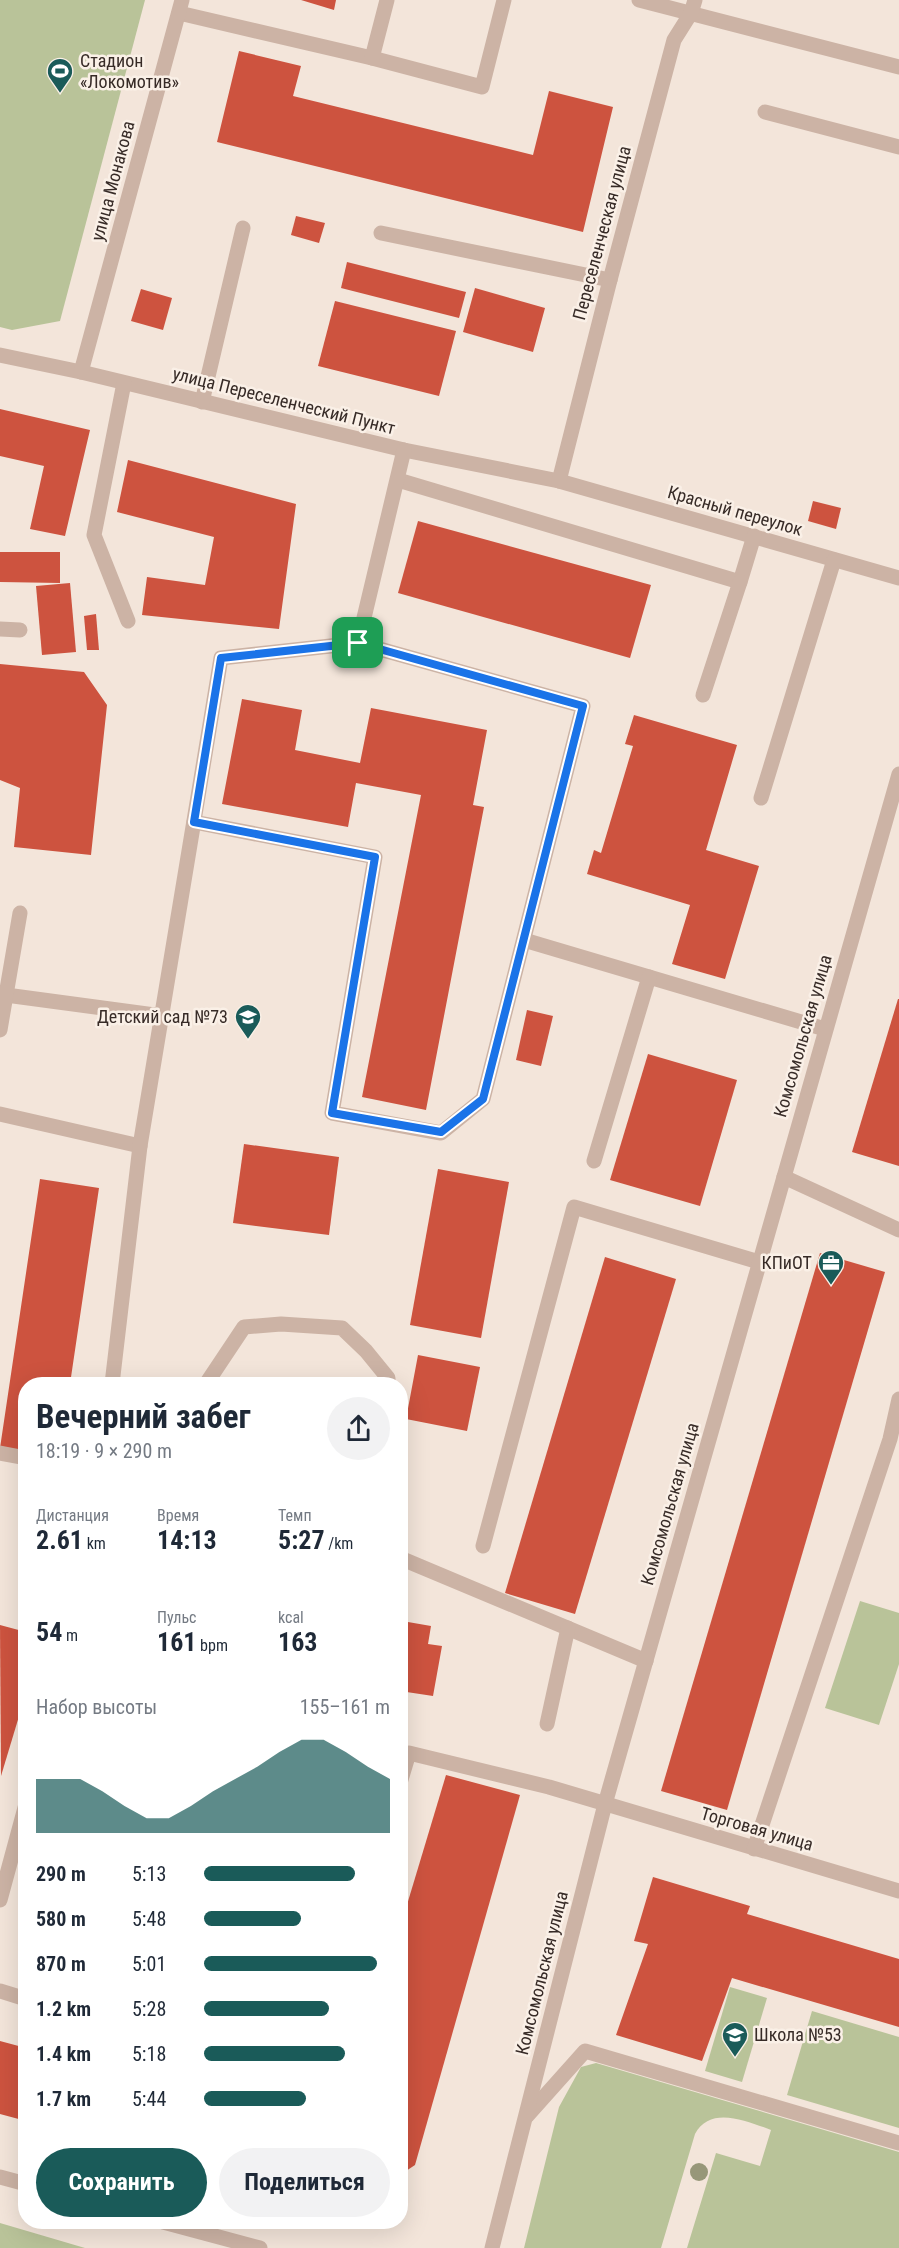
<!DOCTYPE html>
<html lang="ru">
<head>
<meta charset="utf-8">
<style>
	:root { --surface:#fff; --page:#f2f2f3; --text:#1f2937; --muted:#747a83; --accent:#1a5b59 }
	body { margin:0; font-family:"Roboto Condensed",sans-serif; background:var(--page); color:var(--text); height:100vh; display:flex; flex-direction:column; font-size:22px; white-space:nowrap }
	* { box-sizing:border-box; margin:0 }
	p { font-size:20px; color:var(--muted) }
	.icon { flex:none; width:33px; height:33px; fill:none; stroke:currentColor; stroke-width:2; stroke-linecap:round; stroke-linejoin:round }
	.map { position:relative; flex:1; overflow:hidden }
	.side { position:absolute; left:18px; top:1377px; width:390px; height:852px; display:flex; flex-direction:column; background:var(--surface); border-radius:24px; box-shadow:0 6px 24px #0002 }
	.side>* { flex:none }
	.pin { position:absolute; display:grid; place-items:center; width:51px; height:51px; color:#fff; margin:-26px; border-radius:12px; box-shadow:0 3px 9px #0006 }
	.round { display:grid; place-items:center; flex:none; width:63px; height:63px; border-radius:32px; background:var(--page) }
	.overview { display:flex; align-items:center; justify-content:space-between; height:102px; padding:0 18px }
	h1 { font-size:33px; font-weight:700; line-height:45px }
	.stats { display:grid; grid-template-columns:repeat(3,1fr); gap:9px; height:102px; padding:6px 18px }
	.stats div { display:grid; align-content:center }
	.stats b { font-size:26px; font-weight:700 }
	.stats small { font-size:16px; font-weight:400 }
	.stats p { font-size:16px }
	.chart { height:168px; padding:12px 18px }
	.chart p { display:flex; justify-content:space-between }
	.chart svg { width:100%; height:108px; margin-top:6px; fill:var(--accent); opacity:.7 }
	.button { display:flex; gap:12px; margin-top:auto; padding:12px 18px }
	.button a { flex:1; height:69px; border-radius:36px; background:var(--accent); color:#fff; font-size:24px; font-weight:700; line-height:69px; text-align:center }
	.button a+a { background:var(--page); color:var(--text) }
	ul { padding:0 18px; list-style:none; font-size:20px }
	li { display:grid; grid-template-columns:96px 72px 1fr; align-items:center; height:45px }
	li i { height:15px; border-radius:8px; background:var(--accent) }
	.map>svg:first-child { display:block }
	.green { fill:#b9c399 }
	.building { fill:#cd533f }
	.lines { fill:none; stroke-linecap:round; stroke-linejoin:round }
	.minor { stroke:#ccb3a5; stroke-width:15 }
	.tree { fill:#979779 }
	.route-casing { stroke:#fff; stroke-width:12 }
	.route { stroke:#1a73e8; stroke-width:8 }
	.labels { text-anchor:middle; stroke-width:5; stroke-linejoin:round; paint-order:stroke }
	.poi-label { font-size:18px; fill:#372b27; stroke:#faf0e7; text-anchor:start }
	.street-label { font-size:18px; fill:#372b27; stroke:#faf0e7 }
</style>
</head>
<body>
<div class="map">
<svg width="899" height="2248" viewBox="0 0 899 2248">
	<rect width="100%" height="100%" fill="#f3e5da"/>
	<g class="green">
		<polygon points="0,0 145,0 60,321 12,330 0,327"/>
		<polygon points="860,1601 899,1613 899,1664 879,1725 825,1708"/>
		<polygon points="730,1987 767,1998 742,2082 705,2071"/>
		<polygon points="812,2011 899,2037 899,2128 787,2095"/>
		<path d="M596,2063L899,2152V2248H687L716,2153L760,2166L771,2130C747,2121 710,2105 695,2134L661,2248H524L559,2107L581,2067Z"/>
		<polygon points="0,2223 85,2248 0,2248"/>
	</g>
	<g class="building">
		<polygon points="301,0 336,0 334,10"/>
		<polygon points="239,51 301,66 293,96 533,155 549,91 613,107 583,232 217,142"/>
		<polygon points="296,216 325,223 319,243 291,235"/>
		<polygon points="347,262 466,292 459,318 341,288"/>
		<polygon points="475,288 545,308 533,352 463,332"/>
		<polygon points="141,289 172,298 163,330 131,321"/>
		<polygon points="335,301 456,331 439,396 318,366"/>
		<polygon points="0,409 90,430 65,536 30,529 44,466 0,456"/>
		<polygon points="128,460 296,504 279,629 142,615 147,577 205,585 214,537 117,512"/>
		<polygon points="813,501 841,508 836,529 808,521"/>
		<polygon points="418,521 651,585 630,658 398,593"/>
		<polygon points="0,552 60,552 60,583 0,582"/>
		<polygon points="70,583 76,652 42,655 36,586"/>
		<polygon points="96,614 99,650 87,650 84,616"/>
		<polygon points="0,664 84,672 107,705 91,855 14,847 20,788 0,780"/>
		<polygon points="242,699 302,710 295,750 360,763 371,708 487,730 473,805 484,807 426,1110 362,1097 421,795 356,783 348,827 222,804"/>
		<polygon points="634,715 737,745 706,850 759,866 725,979 672,964 690,905 587,874 594,850 601,853 633,746 625,744"/>
		<polygon points="898,999 899,999 899,1166 852,1152"/>
		<polygon points="527,1010 553,1016 541,1066 516,1060"/>
		<polygon points="648,1054 737,1080 700,1206 610,1180"/>
		<polygon points="244,1144 339,1157 329,1235 233,1223"/>
		<polygon points="438,1169 509,1182 481,1338 410,1325"/>
		<polygon points="40,1179 99,1188 70,1384 26,1384 26,1452 0,1448"/>
		<polygon points="820,1253 885,1272 727,1810 661,1791"/>
		<polygon points="605,1257 676,1279 575,1614 505,1593"/>
		<polygon points="418,1355 480,1367 467,1431 406,1419"/>
		<polygon points="408,1622 431,1626 428,1644 442,1646 433,1696 400,1691 400,1665"/>
		<polygon points="0,1625 26,1632 26,1693 1,1776"/>
		<polygon points="446,1775 520,1795 415,2165 400,2175 400,1928"/>
		<polygon points="653,1877 750,1906 747,1914 899,1959 899,2027 732,1978 702,2061 616,2035 648,1944 634,1941"/>
		<polygon points="0,2041 26,2048 26,2121 0,2114"/>
	</g>
	<g class="lines">
		<g class="minor">
			<polyline points="639,0 899,67"/>
			<polyline points="179,13 372,58 482,87 504,0"/>
			<polyline points="372,58 387,0"/>
			<polyline points="765,112 899,147"/>
			<polyline points="381,233 610,280"/>
			<polyline points="0,355 81,372 404,450 559,481 899,578"/>
			<polyline points="81,372 182,0"/>
			<polyline points="124,383 94,535 128,621"/>
			<polyline points="202,402 243,228"/>
			<polyline points="398,480 740,582 754,536"/>
			<polyline points="559,481 610,280 674,40 691,13 695,0"/>
			<polyline points="0,629 20,630"/>
			<polyline points="703,695 740,582"/>
			<polyline points="761,798 834,560"/>
			<polyline points="194,822 375,857 332,1113 441,1133 483,1099 583,706 358,643"/>
			<polyline points="524,940 825,1029"/>
			<polyline points="6,995 162,1016"/>
			<polyline points="0,1030 20,913"/>
			<polyline points="0,1114 140,1146"/>
			<polyline points="594,1161 649,977"/>
			<polyline points="784,1177 899,1230"/>
			<polyline points="112,1384 140,1146 221,658 358,643 404,450"/>
			<polyline points="206,1384 244,1327 281,1324 342,1328 366,1351 388,1378 388,1384"/>
			<polyline points="0,1453 26,1458"/>
			<polyline points="483,1546 574,1207 759,1262"/>
			<polyline points="400,1558 646,1661"/>
			<polyline points="547,1724 568,1628"/>
			<polyline points="400,1783 409,1753 549,1787 899,1891"/>
			<polyline points="754,1849 890,1439 899,1399"/>
			<polyline points="0,1900 26,1804"/>
			<polyline points="0,1991 26,1999"/>
			<polyline points="527,2116 585,2051 899,2143"/>
			<polyline points="0,2177 26,2184"/>
			<polyline points="163,2222 260,2248"/>
			<polyline points="492,2248 605,1804 899,774"/>
		</g>
	</g>
	<circle class="tree" cx="699" cy="2172" r="9"/>
	<g class="lines">
		<g class="route-casing">
			<polygon id="route" points="358,643 583,706 483,1099 441,1132 332,1113 375,857 194,822 221,658"/>
		</g>
		<use href="#route" class="route"/>
	</g>
	<defs>
		<g id="stadium-pin" transform="scale(1.35)"><path d="M0 17L-7.5 6A9.5 9.5 0 1 1 7.5 6Z" fill="#1a5b59" stroke="#faf0e7"/><path d="M0-5a6.5 5 0 1 0 0 10a6.5 5 0 1 0 0-10ZM-3.5-1.8h7v3.6h-7Z" fill="#fff"/></g>
		<g id="school-pin" transform="scale(1.35)"><path d="M0 17L-7.5 6A9.5 9.5 0 1 1 7.5 6Z" fill="#1a5b59" stroke="#faf0e7"/><path d="M0-5L7-2L0 1L-7-2ZM-4 1L0 2.5L4 1V4Q0 6-4 4Z" fill="#fff"/></g>
		<g id="office-pin" transform="scale(1.35)"><path d="M0 17L-7.5 6A9.5 9.5 0 1 1 7.5 6Z" fill="#1a5b59" stroke="#faf0e7"/><path d="M-6-3h4V-5.5h4V-3h4V5H-6ZM-1-4.5V-3h2v-1.5ZM-6 0V1H6V0Z" fill="#fff"/></g>
	</defs>
	<g fill-rule="evenodd">
		<use href="#stadium-pin" x="60" y="71"/>
		<use href="#school-pin" x="248" y="1017"/>
		<use href="#office-pin" x="831" y="1263"/>
		<use href="#school-pin" x="735" y="2035"/>
	</g>
	<g class="labels">
		<g class="poi-label">
			<text x="80" y="67">Стадион<tspan x="80" dy="21">«Локомотив»</tspan></text>
			<text x="228" y="1023" text-anchor="end">Детский сад №73</text>
			<text x="812" y="1269" text-anchor="end">КПиОТ</text>
			<text x="754" y="2041">Школа №53</text>
		</g>
		<g class="street-label">
			<text transform="translate(113 181) rotate(-75)" y="6">улица Монакова</text>
			<text transform="translate(602 233) rotate(-75)" y="6">Переселенческая улица</text>
			<text transform="translate(284 401) rotate(14)" y="6">улица Переселенческий Пункт</text>
			<text transform="translate(735 511) rotate(16)" y="6">Красный переулок</text>
			<text transform="translate(803 1036) rotate(-74)" y="6">Комсомольская улица</text>
			<text transform="translate(670 1504) rotate(-74)" y="6">Комсомольская улица</text>
			<text transform="translate(757 1829) rotate(16)" y="6">Торговая улица</text>
			<text transform="translate(542 1973) rotate(-76)" y="6">Комсомольская улица</text>
		</g>
	</g>
</svg>
<div class="pin" style="left:358px;top:643px;background:#1e9e55"><svg class="icon" aria-label="arrive" viewBox="0 0 24 24"><path d="M6 21V4h12l-3 4 3 4H6"/></svg></div>
<section class="side">
<div class="overview"><div><h1>Вечерний забег</h1><p>18:19 · 9 × 290 m</p></div><a class="round"><svg class="icon" aria-label="share" viewBox="0 0 24 24"><path d="M12 15V3M7 8l5-5 5 5M5 13v7h14v-7"/></svg></a></div>
<div class="stats">
<div><p>Дистанция</p><b>2.61<small> km</small></b></div>
<div><p>Время</p><b>14:13</b></div>
<div><p>Темп</p><b>5:27<small> /km</small></b></div>
</div>
<div class="stats">
<div><b>54<small> m</small></b></div>
<div><p>Пульс</p><b>161<small> bpm</small></b></div>
<div><p>kcal</p><b>163</b></div>
</div>
<div class="chart"><p><span>Набор высоты</span>155–161 m</p>
<svg viewBox="0 0 160 44" preserveAspectRatio="none"><path d="M0 44V22L10 22L20 22L30 27L40 33L50 38L60 38L70 33L80 27L90 22L100 17L110 11L120 6L130 6L140 11L150 17L160 22V44z"/></svg>
</div>
<ul>
<li><b>290 m</b>5:13<i style="width:81%"></i></li>
<li><b>580 m</b>5:48<i style="width:52%"></i></li>
<li><b>870 m</b>5:01<i style="width:93%"></i></li>
<li><b>1.2 km</b>5:28<i style="width:67%"></i></li>
<li><b>1.4 km</b>5:18<i style="width:76%"></i></li>
<li><b>1.7 km</b>5:44<i style="width:55%"></i></li>
</ul>
<div class="button"><a>Сохранить</a><a>Поделиться</a></div>
</section>
</div>
</body>
</html>
